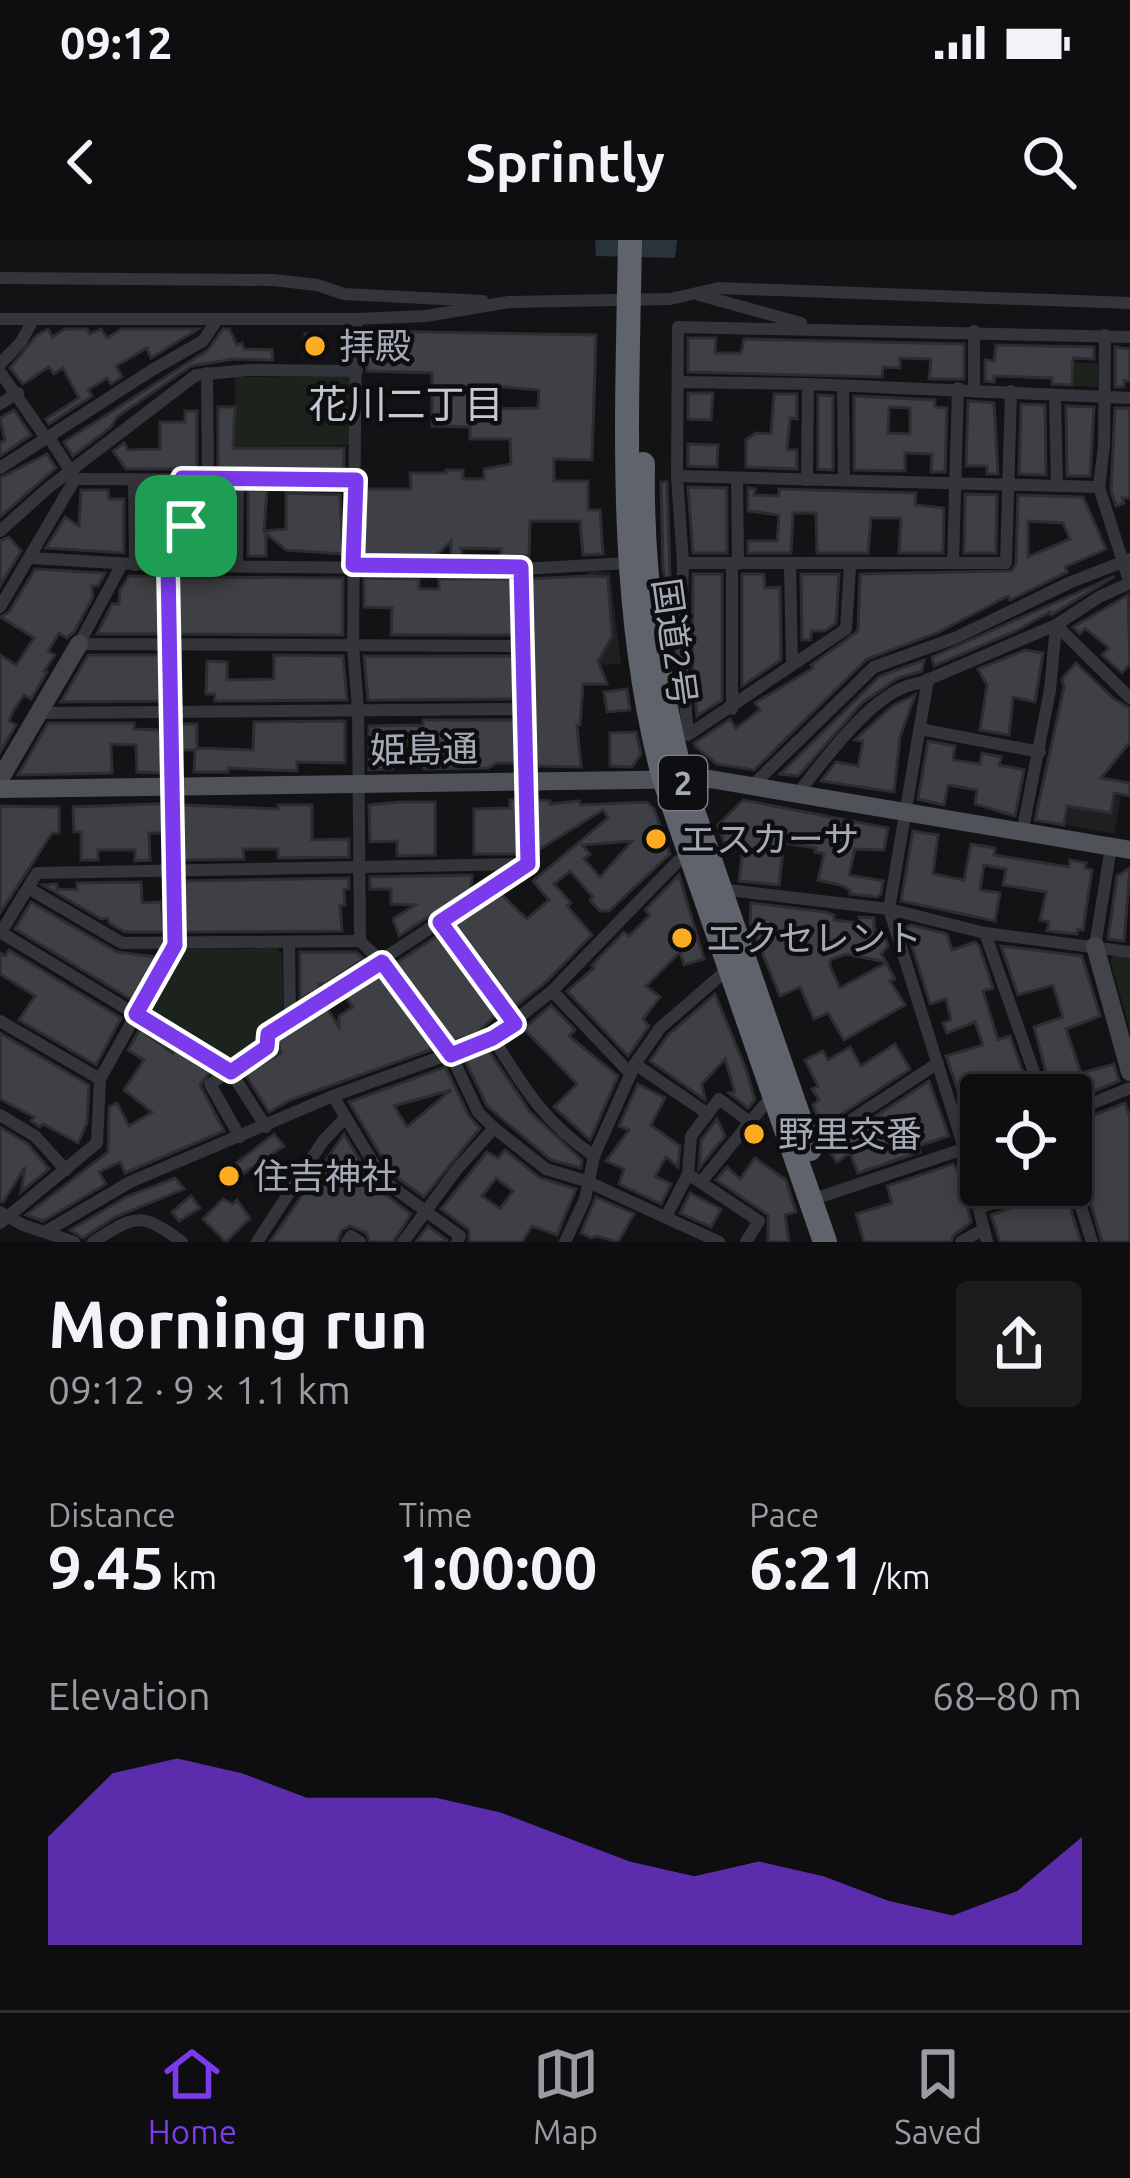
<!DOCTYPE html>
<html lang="en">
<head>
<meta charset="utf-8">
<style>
	:root { --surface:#0e0e10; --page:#1c1c1e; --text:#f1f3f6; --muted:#9b9c9f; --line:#2e2e30; --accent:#7c3aed }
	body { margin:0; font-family:Ubuntu,"Noto Sans JP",sans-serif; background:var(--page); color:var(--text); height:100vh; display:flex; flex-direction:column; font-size:45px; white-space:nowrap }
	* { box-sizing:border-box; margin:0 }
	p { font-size:39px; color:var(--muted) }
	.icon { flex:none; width:66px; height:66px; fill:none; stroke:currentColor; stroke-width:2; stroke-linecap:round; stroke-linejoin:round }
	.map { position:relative; height:1002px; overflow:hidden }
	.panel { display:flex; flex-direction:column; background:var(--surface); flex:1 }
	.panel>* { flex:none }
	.tools { position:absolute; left:960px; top:834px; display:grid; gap:24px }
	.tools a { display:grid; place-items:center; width:132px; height:132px; border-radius:12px; background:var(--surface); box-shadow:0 6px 18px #0003,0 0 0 3px var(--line); font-size:60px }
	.pin { position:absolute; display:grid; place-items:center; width:102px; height:102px; color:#fff; margin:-51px; border-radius:24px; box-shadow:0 6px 18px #0006 }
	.round { display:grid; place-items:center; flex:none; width:126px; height:126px; border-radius:12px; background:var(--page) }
	.headline { display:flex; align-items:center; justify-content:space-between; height:204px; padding:0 48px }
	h1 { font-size:66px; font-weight:600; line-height:90px }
	.metrics { display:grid; grid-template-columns:repeat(3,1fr); gap:18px; height:204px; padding:12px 48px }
	.metrics div { display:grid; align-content:center }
	.metrics b { font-size:60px; font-weight:600 }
	.metrics small { font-size:33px; font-weight:400 }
	.metrics p { font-size:33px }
	.chart { height:336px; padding:24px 48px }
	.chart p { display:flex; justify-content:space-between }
	.chart svg { width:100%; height:216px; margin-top:12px; fill:var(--accent); opacity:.7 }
	.status { display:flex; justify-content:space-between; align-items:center; height:84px; padding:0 60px; background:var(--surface); direction:ltr }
	.status svg { height:33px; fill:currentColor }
	header { display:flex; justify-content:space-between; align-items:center; height:156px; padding:0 48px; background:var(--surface); font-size:54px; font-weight:600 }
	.dock { display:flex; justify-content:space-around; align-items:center; height:168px; border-top:3px solid var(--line); background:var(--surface); font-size:33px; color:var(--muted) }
	.dock a { display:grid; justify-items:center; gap:6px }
	.dock .active { color:var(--accent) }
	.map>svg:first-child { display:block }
	.built { fill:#1f1f22 }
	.green { fill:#1b231c }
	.water { fill:#293339 }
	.building { fill:#3f4045; stroke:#2d2d31; stroke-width:3; fill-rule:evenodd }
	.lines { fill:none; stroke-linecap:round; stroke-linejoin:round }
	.street { stroke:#34353a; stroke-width:12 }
	.secondary { stroke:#42444a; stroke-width:18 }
	.primary { stroke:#505259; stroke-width:18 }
	.highway { stroke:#5f636b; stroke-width:24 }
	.route-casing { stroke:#fff; stroke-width:24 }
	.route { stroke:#7c3aed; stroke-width:15 }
	.poi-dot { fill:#fdac22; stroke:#0e0e10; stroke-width:4.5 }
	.labels { text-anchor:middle; stroke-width:9; stroke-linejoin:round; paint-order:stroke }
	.shield { fill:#0e0e10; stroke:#777b84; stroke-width:3 }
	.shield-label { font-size:33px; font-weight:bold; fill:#a4aab6 }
	.poi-label { font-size:36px; fill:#a4aab6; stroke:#0e0e10; text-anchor:start }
	.street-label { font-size:36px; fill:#a4aab6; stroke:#0e0e10 }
	.neighbourhood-label { font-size:39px; fill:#c5c9d2; stroke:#0e0e10 }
</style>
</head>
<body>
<div class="status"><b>09:12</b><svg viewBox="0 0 49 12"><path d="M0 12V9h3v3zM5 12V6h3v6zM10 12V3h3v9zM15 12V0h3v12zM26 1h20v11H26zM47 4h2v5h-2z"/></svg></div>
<header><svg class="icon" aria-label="back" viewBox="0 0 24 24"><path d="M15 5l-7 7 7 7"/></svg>Sprintly<svg class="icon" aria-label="search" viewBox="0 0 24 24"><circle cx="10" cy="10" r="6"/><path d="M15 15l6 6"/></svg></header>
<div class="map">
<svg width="1130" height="1002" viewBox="0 0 1130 1002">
	<rect width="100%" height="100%" fill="#131315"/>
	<g class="built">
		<polygon points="589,331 610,332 621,424 580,426"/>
		<polygon points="1075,534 1093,552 1121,557 1114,594 1066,585"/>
	</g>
	<g class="green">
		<polygon points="1074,123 1098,123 1097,147 1074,146"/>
		<polygon points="235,137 349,137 349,205 235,206"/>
		<polygon points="276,708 282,714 283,772 279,780 258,793 260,806 239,824 230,824 145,772 144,766 175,714 182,709"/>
		<polygon points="1115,714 1130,717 1130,790 1110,720"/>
	</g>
	<polygon class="water" points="595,0 677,0 675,18 596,16"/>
	<g class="building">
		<polygon points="48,89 52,97 65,89 87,89 90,94 101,89 107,98 122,89 198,89 151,118 147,108 116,126 122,137 111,144 107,138 88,150 92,156 49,184 46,179 79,158 63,128 54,134 49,127 23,144 10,128 36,96"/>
		<polygon points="223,89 229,89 237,105 242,103 244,109 272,110 273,120 234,119 191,126 117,177 111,187 73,216 64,202 208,110"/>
		<path d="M366,91L596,95L592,220L554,219V241H588V270H600L603,314L583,315L580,281H530L529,316H501V309L461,308L462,315H451V301L436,316L364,315L366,249H411L410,233H446V230H463V239H484V229L511,224L510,199H470V187L432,186V133L367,131ZM493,146L539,150L538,168L493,169Z"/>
		<polygon points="305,94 318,95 318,100 326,101 325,113 304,114"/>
		<polygon points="688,98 716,98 715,113 741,113 744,99 964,104 964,139 929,139 931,119 900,118 900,128 883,127 882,137 688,132"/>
		<polygon points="996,105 1094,107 1094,119 1073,118 1072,145 1052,144 1052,138 994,136 994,142 985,141 985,120 994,121"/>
		<polygon points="1115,107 1130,109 1130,141 1124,141 1124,147 1115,147"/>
		<polygon points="688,153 713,153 711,180 688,179"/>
		<polygon points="774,154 797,154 797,179 790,178 787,210 797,210 797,229 746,227 746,200 756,193 771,194"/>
		<polygon points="818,155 833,156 833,230 818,229"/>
		<path d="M854,156L935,160V167L947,168L945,232H931L932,214L905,213V231L854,230ZM889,167L910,168V194L888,193Z"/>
		<polygon points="968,161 994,163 998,234 987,234 987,226 966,226"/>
		<polygon points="1021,164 1045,165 1046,235 1019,234"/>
		<polygon points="1066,166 1094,167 1090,236 1067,236"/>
		<polygon points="218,167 235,167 233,208 344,208 344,229 218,229"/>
		<polygon points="1115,168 1129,168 1130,176 1130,258 1122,258 1124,263 1116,266 1111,251"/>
		<polygon points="14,170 31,195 0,216 0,203 5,200 0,178"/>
		<polygon points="185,171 197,171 197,229 126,229 113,211 124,203 128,210 160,209 160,182 185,182"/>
		<polygon points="688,204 718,205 717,227 688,226"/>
		<polygon points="47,214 56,228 0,277 0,238"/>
		<polygon points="661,242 667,242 671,365 663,328"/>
		<polygon points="688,247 727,248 727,313 693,313"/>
		<polygon points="748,248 755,249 754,255 779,256 779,249 916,253 915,265 944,268 943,313 899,313 901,278 871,278 868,313 817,313 816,273 793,273 791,313 748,313 748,301 777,301 779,275 748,271"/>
		<polygon points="81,250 108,250 109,259 124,259 124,313 46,308 65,277 79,286"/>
		<polygon points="159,250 172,250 173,315 145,313 145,259 158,259"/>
		<polygon points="193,250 227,250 227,316 194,314"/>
		<polygon points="248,250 267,250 264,291 286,289 286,253 340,255 343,314 286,310 266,293 266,316 248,316"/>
		<polygon points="965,254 997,255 996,313 964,313"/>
		<path d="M1018,255L1083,257L1106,309L1065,327L1067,332L1010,360L1008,356L937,393L867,419L754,530L717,524L696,507L694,503L730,479L736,488L760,470L755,463L813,428L811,425L858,391L860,334L1012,331L1016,323ZM1028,281L1063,283L1070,299L1028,317Z"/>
		<polygon points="9,297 21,311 0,346 0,301"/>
		<polygon points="35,329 105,333 98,346 92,346 93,357 74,392 67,398 59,393 48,411 55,415 44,431 47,432 31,459 24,455 13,471 9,481 16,485 0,512 0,415 16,425 34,398 1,377 9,372"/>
		<polygon points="693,334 722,334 722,460 697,476 692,416"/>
		<polygon points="742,334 764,334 765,348 780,347 781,420 742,446"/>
		<polygon points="801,334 839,334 836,383 825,391 812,391 810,400 802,400"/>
		<polygon points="129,336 158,336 159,394 97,394 112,364 119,364 120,350"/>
		<polygon points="586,336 608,337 612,397 598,421 607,444 583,444 580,485 577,485 581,527 536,526 532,339"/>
		<polygon points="1115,336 1051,375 1050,372 1016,391 934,426 932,417"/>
		<polygon points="179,337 343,338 343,395 180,394"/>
		<polygon points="364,338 419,339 419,349 439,349 439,339 511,339 512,395 391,395 392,368 364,367"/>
		<polygon points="1128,355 1130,424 1122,433 1102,415 1109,408 1085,388 1080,394 1073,387"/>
		<polygon points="1025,410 1043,413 1035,462 1013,457 1009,495 980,490 987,445 978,429"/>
		<polygon points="88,415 159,415 160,461 61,462"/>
		<polygon points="274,415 343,416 347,460 215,461 215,454 206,454 207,421 227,422 227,440 274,439"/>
		<polygon points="364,416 513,416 514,459 368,460"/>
		<polygon points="924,420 922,431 898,438 862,463 798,536 780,534 880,436"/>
		<polygon points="1076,423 1114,459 1130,468 1130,502 1101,538 1130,543 1130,556 1114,553 1111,573 1067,566 1064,585 1035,580 1064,447 1062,439"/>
		<polygon points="627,449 630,470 607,472 604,452"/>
		<polygon points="915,455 900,497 894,552 821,541 836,522 858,526 863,501 855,500 892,466"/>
		<polygon points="423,480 514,480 515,523 497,523 488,528 424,529 423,506 392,507 393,529 369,530 369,486 423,485"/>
		<polygon points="345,481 345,523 297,522 297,531 228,528 228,532 194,532 195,510 182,510 181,484 197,484 197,508 253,510 254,482"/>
		<polygon points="48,483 134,483 134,489 161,490 161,533 137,532 136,505 111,504 112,533 18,535"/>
		<polygon points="636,492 641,514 632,527 610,526 610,493"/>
		<polygon points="928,501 955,506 953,520 980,524 982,513 1001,517 999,525 1024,530 1015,576 975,564 977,550 948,545 944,565 918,559"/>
		<polygon points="510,560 516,560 517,614 474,614 474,569 510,568"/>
		<path d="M537,560L550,561V564L579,561L580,565L647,562L654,569L670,614L609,671H600L590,660L593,657L570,631L554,644L571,663L567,666L592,695L545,743L516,766L455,684L501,654L527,679L549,660L533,641L608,578L603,570L538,610ZM632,601L600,637L584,619L590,614L582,605Z"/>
		<polygon points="743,560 888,588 884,610 855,609 849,635 883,641 881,654 877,657 850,654 850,650 840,645 818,640 824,614 815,612 816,608 784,603 779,645 739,641 744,598 725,605 718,585"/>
		<polygon points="397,562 435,562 435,615 397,616 397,601 370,602 369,565"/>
		<polygon points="153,564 162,564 162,593 149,593 150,620 135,621 135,610 98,610 98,620 81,620 81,592 74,592 73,567"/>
		<polygon points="183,565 278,569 278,565 312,565 312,600 349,599 349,617 278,618 278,609 243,609 244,619 184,620"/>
		<polygon points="0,566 59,567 59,593 52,593 0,673"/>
		<polygon points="913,591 938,595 933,634 964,640 971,604 995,608 994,615 1069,627 1070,620 1086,623 1085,628 1092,630 1083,690 1078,689 1077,694 1047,691 1049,682 1040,680 1046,652 1003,645 1006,629 984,625 980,650 1000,653 995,681 901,661"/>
		<polygon points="1130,628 1124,701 1108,699 1117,636"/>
		<polygon points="472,635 471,649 399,696 393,679 415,665 391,664 391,649 370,649 370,637"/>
		<polygon points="679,635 704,719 684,725 680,712 646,746 660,757 643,779 649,786 628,816 567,751 594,728 592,725 624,692 629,696 650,675 645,670"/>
		<polygon points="349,638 349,649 344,649 345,665 340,665 342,691 185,692 184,641"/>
		<polygon points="141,642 142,663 161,662 164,692 125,692 109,683 108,678 101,679 43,645 57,644 57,649 77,650 77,643"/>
		<polygon points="31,662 117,712 156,717 132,760 15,689"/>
		<polygon points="751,663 825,672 834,675 834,680 859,683 859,677 874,678 874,691 882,688 888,706 881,714 886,722 846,714 830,720 830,726 840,748 886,723 895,739 890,741 905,765 844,800 828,773 814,779 800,747 780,756 750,683"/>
		<polygon points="911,685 947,694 952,710 975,702 979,706 993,748 983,751 998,800 1010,796 1031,855 981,855 981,891 973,894 946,816 983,805 975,782 947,793 943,783 951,780 946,759 930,764 906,687"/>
		<polygon points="437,696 496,775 477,793 454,801 396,723"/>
		<polygon points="1001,706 1082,716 1100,776 1066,789 1081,833 1114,824 1119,841 1071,861 1071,855 1052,855 1034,787 1063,777 1053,745 1018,755"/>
		<polygon points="9,710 121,778 96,825 19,780 35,756 0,734 0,713 5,716"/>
		<polygon points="300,712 356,712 364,719 325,744 319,744 319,748 300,760"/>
		<polygon points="378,734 433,809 290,860 269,872 245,834 281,813 278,800 327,768 339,787 339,776 353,767 345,756"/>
		<polygon points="715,754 747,832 755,860 748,868 729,853 735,852 725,819 702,844 705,860 650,821 668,795"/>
		<polygon points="551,765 575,790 569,796 618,836 590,900 554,867 577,844 524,789"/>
		<polygon points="140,789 173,813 175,810 210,832 200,845 224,891 125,933 120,922 99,932 106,944 43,981 26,975 108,912 109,867 117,863 129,886 152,872 124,850 144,820 128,810"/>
		<polygon points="0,793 89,845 87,883 78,903 43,884 40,887 31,881 34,877 0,859"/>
		<polygon points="895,804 910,829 822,887 813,865 819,860 812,849 818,846 805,820 823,811 828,820 850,807 861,826"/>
		<polygon points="489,811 530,872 582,920 581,928 551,920 487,866 465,820"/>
		<path d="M445,827L469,876L480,888L424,957L392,934L349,862ZM451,850L407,887L394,866Z"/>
		<polygon points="929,841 949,896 918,906 920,912 858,933 850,913 837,922 827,908"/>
		<polygon points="638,844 665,858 651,885 680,906 678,927 666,917 655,936 671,944 661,964 619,944 624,929 606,921 629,890 619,886"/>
		<polygon points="1125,863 1130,877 1130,1002 1102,1002 1085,945 1090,945 1079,915 1071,918 1071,884"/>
		<polygon points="717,879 725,896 699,928 701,900"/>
		<polygon points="0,887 28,904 49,929 21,952 25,927 3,962 0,962"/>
		<polygon points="274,894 284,906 238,937 230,928"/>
		<polygon points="344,894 376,947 411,974 393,1002 370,1002 366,993 350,986 342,990 337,1002 270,1002"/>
		<path d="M505,910L540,938L576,949L557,995L532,986L522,1002H469V990L441,969L487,912L498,918ZM496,938L513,951L500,969L482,956Z"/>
		<polygon points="755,918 786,940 796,972 785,975 789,1002 768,1002 768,975 716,940 727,927 740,939"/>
		<polygon points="953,924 960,935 971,982 953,996 951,1002 864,1002 856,974 892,963 887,946"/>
		<polygon points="175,938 184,949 115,977 83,998 70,990 126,957"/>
		<polygon points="1056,945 1063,945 1081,1002 1000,1002 991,975 1049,955"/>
		<polygon points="690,953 721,969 711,987 680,973"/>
		<polygon points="191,956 200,968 179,981 172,972"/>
		<polygon points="596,957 634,974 618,1002 597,996 591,998 581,993"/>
		<polygon points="223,959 233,964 237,960 250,978 226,1002 203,979"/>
		<polygon points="428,986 447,1000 447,1002 416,1002"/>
	</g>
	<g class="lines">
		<g class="street">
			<polyline points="0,38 273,40 317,45 344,54 483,61"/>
			<polyline points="699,55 801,83"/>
			<polyline points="0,79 356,79 426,76 509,62 670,59 719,48 1130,63"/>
			<polyline points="356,79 353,406 358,469 360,701 382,722 451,815 478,872 494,888 546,929 586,941 719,1002"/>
			<polyline points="974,91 974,149"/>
			<polyline points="1105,95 1104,206 1099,247 1130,344"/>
			<polyline points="0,124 21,102 33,80"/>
			<polyline points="0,132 46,198"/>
			<polyline points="207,133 208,238"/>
			<polyline points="678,142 808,144"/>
			<polyline points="843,146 844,240"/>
			<polyline points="1055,155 1057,246"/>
			<polyline points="0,164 18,153"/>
			<polyline points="48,196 75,238"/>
			<polyline points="0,228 152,130 203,101 217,80"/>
			<polyline points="677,236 1099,247"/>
			<polyline points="182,238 184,324"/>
			<polyline points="737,238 738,324"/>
			<polyline points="75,239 355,240"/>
			<polyline points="134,239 135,325"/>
			<polyline points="807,240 808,144 1130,158"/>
			<polyline points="0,291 48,248 196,135 249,130 357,131"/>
			<polyline points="31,318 168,326 521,329 628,323"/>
			<polyline points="683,323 953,323 958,148"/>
			<polyline points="953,323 1006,323 1011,151"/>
			<polyline points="122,324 79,404 523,406"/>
			<polyline points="237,326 238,238"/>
			<polyline points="790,326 792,424"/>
			<polyline points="850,326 846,389 688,495 681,416 683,323 677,236 678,87 1130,97"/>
			<polyline points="0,367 75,239"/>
			<polyline points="1056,385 1130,458"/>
			<polyline points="928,439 889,669 964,908 987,1002"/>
			<polyline points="732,469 732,323"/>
			<polyline points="40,473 524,469"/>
			<polyline points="920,489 1040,512"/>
			<polyline points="753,545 874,427 955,398 1071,342 1130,319"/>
			<path d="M799,552C825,519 876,447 920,443L1056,385L1099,357L1130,343"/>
			<polyline points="1022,593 1050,450 1056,385"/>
			<polyline points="28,648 122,703 360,701"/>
			<polyline points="720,649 889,669 985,693 1130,712"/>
			<polyline points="440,682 515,783"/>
			<polyline points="0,692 231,832 266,887"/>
			<polyline points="1,692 37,633 525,624"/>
			<polyline points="985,693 1042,855"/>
			<polyline points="289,703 290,779"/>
			<polyline points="1095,706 1111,607"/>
			<polyline points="552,751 631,834"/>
			<polyline points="0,781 100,839"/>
			<path d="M493,798C524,848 544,882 594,916"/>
			<polyline points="635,824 708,874"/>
			<polyline points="333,856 384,941 460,996 457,1002"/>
			<polyline points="1071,872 1130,848"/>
			<polyline points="0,875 35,896 66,930"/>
			<polyline points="240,897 210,844 267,807 268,794 528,624 521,329"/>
			<polyline points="810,907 938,823"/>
			<polyline points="688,934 691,896 719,859 751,883"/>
			<polyline points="1071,935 1092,1002"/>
			<polyline points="701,942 764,865"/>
			<polyline points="811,960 981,903"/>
			<polyline points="981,967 1046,945"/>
			<polyline points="0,972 23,985 74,1002"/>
			<polyline points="667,975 688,934 759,981 746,1002"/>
			<polyline points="0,983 97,903 100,839 175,705 168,326"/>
			<polyline points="45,992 130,942 333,856 493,798 552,751 678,621"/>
			<path d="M93,1002C136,975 140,971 182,1002"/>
			<polyline points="257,1002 323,901 344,879"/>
			<polyline points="347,1002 351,996 360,1002"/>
			<polyline points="403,1002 457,929 494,888"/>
			<polyline points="565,1002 585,959 594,916 635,824 660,788 728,729"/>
			<polyline points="961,1002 984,989"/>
		</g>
		<g class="secondary">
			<polyline points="0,539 79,404"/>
			<polyline points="1095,706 1130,832"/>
		</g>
		<polyline class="primary" points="0,549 710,539 1130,610"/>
		<g class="highway">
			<path d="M630,0C627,182 617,362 664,539L825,1002"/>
			<path d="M643,224C641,330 656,436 682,539L810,909"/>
		</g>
	</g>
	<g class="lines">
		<g class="route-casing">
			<polygon id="route" points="182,238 356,240 353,325 521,327 528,624 440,682 515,784 493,798 451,815 382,722 268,794 267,807 231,832 136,774 175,705 168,326 184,324 186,286"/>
		</g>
		<use href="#route" class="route"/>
	</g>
	<g class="poi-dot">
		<circle cx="315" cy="106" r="12"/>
		<circle cx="656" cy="599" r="12"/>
		<circle cx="682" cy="698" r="12"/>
		<circle cx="754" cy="894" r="12"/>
		<circle cx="229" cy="936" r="12"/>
	</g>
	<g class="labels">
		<rect class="shield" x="659" y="516" width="48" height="54" rx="9"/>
		<g class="shield-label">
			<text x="683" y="555">2</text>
		</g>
		<g class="poi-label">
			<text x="339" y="119">拝殿</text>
			<text x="680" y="612">エスカーサ</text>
			<text x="706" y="711">エクセレント</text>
			<text x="778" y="907">野里交番</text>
			<text x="253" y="949">住吉神社</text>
		</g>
		<g class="street-label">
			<text transform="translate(675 402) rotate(82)" y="13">国道2号</text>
			<text transform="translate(424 509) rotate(-1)" y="13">姫島通</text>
		</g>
		<g class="neighbourhood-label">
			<text x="406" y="178">花川二丁目</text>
		</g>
	</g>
</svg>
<div class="tools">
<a><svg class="icon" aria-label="locate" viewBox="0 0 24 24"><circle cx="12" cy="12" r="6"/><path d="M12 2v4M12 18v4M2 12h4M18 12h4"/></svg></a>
</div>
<div class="pin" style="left:186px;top:286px;background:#1e9e55"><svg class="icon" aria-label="arrive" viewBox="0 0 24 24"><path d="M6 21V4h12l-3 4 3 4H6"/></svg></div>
</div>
<section class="panel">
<div class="headline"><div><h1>Morning run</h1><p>09:12 · 9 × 1.1 km</p></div><a class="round"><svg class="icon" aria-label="share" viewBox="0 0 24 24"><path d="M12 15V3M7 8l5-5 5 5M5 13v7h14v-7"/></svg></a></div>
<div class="metrics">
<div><p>Distance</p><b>9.45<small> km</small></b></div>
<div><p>Time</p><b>1:00:00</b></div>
<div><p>Pace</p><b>6:21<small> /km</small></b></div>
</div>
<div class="chart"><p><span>Elevation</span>68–80 m</p>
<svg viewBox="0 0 160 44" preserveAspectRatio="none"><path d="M0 44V22L10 9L20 6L30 9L40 14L50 14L60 14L70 17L80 22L90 27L100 30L110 27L120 30L130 35L140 38L150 33L160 22V44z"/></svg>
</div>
</section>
<nav class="dock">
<a class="active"><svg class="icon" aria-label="home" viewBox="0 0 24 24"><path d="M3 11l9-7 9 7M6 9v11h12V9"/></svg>Home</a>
<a><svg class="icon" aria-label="map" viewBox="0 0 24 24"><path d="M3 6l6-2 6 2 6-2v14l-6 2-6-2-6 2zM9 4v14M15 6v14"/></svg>Map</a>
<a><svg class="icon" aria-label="saved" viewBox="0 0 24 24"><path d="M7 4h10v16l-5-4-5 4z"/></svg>Saved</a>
</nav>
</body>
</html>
